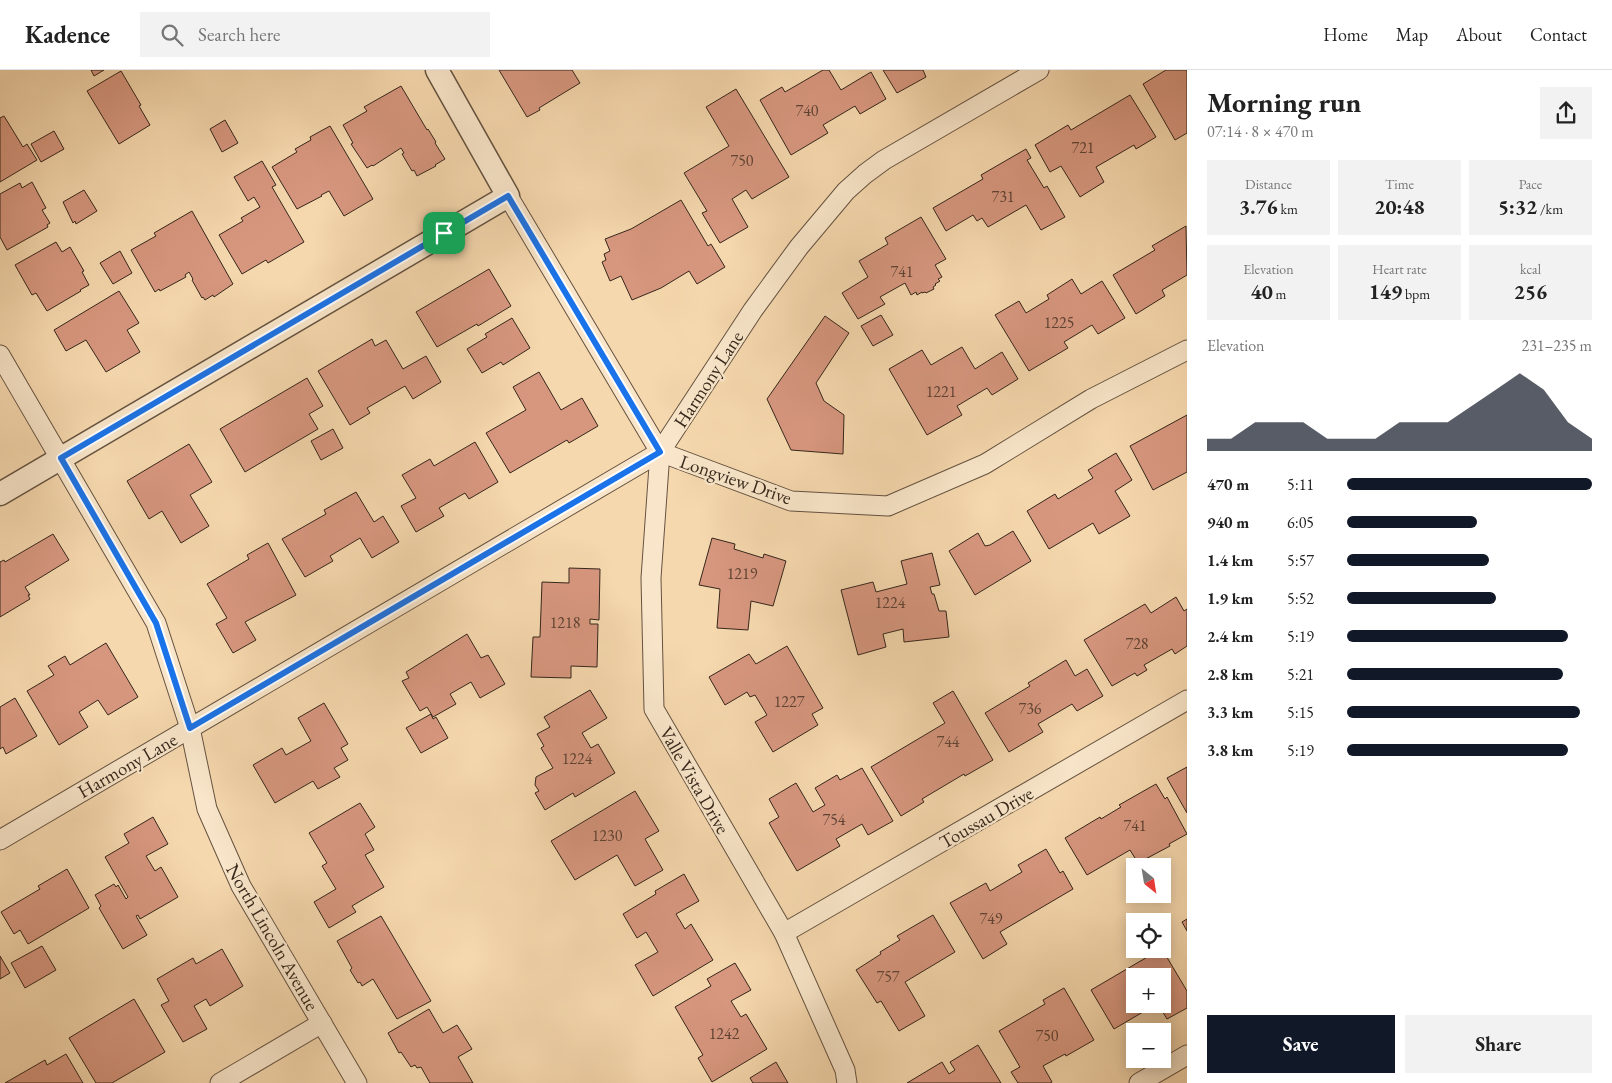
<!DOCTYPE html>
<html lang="en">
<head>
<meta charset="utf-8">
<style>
	:root { --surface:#fff; --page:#f2f2f2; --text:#222; --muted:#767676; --line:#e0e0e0; --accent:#111827 }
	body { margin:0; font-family:"EB Garamond",serif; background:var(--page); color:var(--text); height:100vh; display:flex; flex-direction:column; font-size:19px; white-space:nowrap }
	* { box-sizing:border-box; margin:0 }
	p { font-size:16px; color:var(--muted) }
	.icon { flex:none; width:28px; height:28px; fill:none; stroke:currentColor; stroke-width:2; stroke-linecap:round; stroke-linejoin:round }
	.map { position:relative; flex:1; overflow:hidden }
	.details { display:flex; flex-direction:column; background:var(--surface); width:425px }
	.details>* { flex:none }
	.needle { width:32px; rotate:150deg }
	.buttons { position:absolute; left:1126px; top:788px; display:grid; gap:10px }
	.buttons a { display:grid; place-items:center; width:45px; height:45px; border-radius:0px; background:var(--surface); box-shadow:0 2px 12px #0003; font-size:25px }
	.pin { position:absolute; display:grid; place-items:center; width:42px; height:42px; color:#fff; margin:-21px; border-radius:10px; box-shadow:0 2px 8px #0006 }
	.round { display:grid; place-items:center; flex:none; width:52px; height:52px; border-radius:0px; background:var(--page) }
	.summary { display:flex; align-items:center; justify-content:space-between; height:85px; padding:0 20px }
	h1 { font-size:28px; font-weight:700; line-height:38px }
	.metrics { display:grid; grid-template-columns:repeat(3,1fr); gap:8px; height:85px; padding:5px 20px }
	.metrics div { display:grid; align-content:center; border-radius:0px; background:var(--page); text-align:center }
	.metrics b { font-size:21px; font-weight:700 }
	.metrics small { font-size:14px; font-weight:400 }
	.metrics p { font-size:14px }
	.chart { height:140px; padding:10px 20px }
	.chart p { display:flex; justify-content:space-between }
	.chart svg { width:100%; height:90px; margin-top:5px; fill:var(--accent); opacity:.7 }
	.cta { display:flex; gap:10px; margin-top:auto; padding:10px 20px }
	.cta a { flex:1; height:58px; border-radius:0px; background:var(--accent); color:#fff; font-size:20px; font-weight:700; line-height:58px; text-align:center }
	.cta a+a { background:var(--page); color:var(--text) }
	ul { padding:0 20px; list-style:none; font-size:16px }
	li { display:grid; grid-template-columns:80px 60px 1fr; align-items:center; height:38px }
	li i { height:12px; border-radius:6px; background:var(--accent) }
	header { display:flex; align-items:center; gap:30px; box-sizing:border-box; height:70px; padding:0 25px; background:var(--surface); border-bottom:1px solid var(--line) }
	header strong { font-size:24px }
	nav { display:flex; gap:28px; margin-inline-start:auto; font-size:18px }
	.search { width:350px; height:45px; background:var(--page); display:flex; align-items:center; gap:12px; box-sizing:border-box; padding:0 18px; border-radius:0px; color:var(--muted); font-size:19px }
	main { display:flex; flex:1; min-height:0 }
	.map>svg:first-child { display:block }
	.building { fill:#d7977f; stroke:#35261b }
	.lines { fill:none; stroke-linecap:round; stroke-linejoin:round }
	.minor-casing { stroke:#655240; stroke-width:21 }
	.tertiary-casing { stroke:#655240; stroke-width:25 }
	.minor { stroke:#f9e6ca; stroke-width:19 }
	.tertiary { stroke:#f9e6ca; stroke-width:22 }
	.route-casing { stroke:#fff; stroke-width:10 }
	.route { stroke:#1a73e8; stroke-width:6 }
	.labels { text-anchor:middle; stroke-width:4.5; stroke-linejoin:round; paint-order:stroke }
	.number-label { font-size:16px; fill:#5e4234 }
	.street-label { font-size:19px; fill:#35261b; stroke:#f9e6ca }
</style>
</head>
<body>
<header>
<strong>Kadence</strong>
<div class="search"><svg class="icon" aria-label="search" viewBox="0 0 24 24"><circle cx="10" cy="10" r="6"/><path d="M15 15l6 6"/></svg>Search here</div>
<nav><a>Home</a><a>Map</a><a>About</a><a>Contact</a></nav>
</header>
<main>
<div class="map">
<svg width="1187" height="1013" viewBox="0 0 1187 1013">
	<rect width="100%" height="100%" fill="#f6d8ae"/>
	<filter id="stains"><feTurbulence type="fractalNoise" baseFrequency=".004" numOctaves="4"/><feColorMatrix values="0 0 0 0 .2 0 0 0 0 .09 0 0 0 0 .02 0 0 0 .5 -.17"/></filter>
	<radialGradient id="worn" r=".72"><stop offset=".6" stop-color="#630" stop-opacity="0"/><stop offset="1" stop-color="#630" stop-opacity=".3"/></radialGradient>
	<g class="building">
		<polygon points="91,0 104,0 94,6"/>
		<polygon points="499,0 572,0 580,13 539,38 540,40 527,47"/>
		<polygon points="823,0 829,0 841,20 871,2 886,29 860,44 855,36 823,55 828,63 791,85 760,30 782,17 785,22"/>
		<polygon points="883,0 923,0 926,7 897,23"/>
		<polygon points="1166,0 1187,0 1187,63 1175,70 1143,14"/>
		<polygon points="121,1 141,35 139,36 150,55 119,74 87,21"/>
		<polygon points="401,16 427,60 428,59 436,72 435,73 445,89 435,95 436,96 417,106 414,100 412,101 402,84 404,83 401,78 373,96 372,95 367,98 351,74 353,73 343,55 367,41 364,37"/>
		<polygon points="736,19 789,107 752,129 746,120 732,129 748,157 720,173 702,143 707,141 684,103 729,76 706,37"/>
		<polygon points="1130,25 1156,67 1136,79 1134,75 1096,97 1104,112 1080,127 1061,96 1050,102 1035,75 1068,55 1071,60"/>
		<polygon points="4,46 23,77 27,74 37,90 0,112 0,48"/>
		<polygon points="225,50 238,73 222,82 210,59"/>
		<polygon points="330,56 373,129 344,146 329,121 321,125 322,126 297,139 272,97 297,82 295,79 311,70 310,67"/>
		<polygon points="54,61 64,79 41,92 31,74"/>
		<polygon points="1026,79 1031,88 1027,90 1044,118 1047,116 1065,147 1041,160 1026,135 988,157 982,148 977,151 973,145 946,161 933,138 983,109 981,105"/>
		<polygon points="262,91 276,115 272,117 304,172 268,193 266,190 242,204 219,165 243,151 241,148 260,137 254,127 248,131 234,107"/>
		<polygon points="32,112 46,138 42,140 50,153 47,155 48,157 7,180 0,167 0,124 20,113 22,118"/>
		<polygon points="84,120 97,141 76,154 75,151 73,153 63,132"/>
		<polygon points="681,130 708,176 711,174 725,197 697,214 689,201 661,218 632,230 621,206 610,211 602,192 606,190 604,184 610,181 605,169 631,159"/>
		<polygon points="192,141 233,214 214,227 213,225 205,230 203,227 202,228 192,210 193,209 189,202 185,205 186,207 160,221 159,219 155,222 131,180 156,166 154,163"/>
		<polygon points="921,147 946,189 935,195 942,207 938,209 940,211 935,214 936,215 933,217 934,219 926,223 925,222 922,223 922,222 917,225 916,222 911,225 905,213 880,227 885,234 858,249 842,223 868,207 859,191 888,174 885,168"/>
		<polygon points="1186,156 1187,205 1162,220 1165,226 1136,244 1113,205 1155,180 1152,176"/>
		<polygon points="56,172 62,182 70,177 84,201 82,202 89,215 80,220 81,221 47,241 36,223 32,225 15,195"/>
		<polygon points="120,181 132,203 113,214 100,193"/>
		<polygon points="489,199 511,236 478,256 477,254 437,277 416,242"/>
		<polygon points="1072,209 1081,224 1102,211 1125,248 1098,264 1092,255 1064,272 1068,278 1029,301 995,245 1019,231 1026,243 1049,229 1047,225"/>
		<polygon points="119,221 139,253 127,260 140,282 106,302 86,270 66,281 54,260"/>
		<polygon points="881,245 893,265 873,276 861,256"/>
		<polygon points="825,246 849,263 816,313 824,331 844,345 843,384 791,380 767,329"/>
		<polygon points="512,248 530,278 503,295 501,292 482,303 467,279 487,267 485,264"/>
		<polygon points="372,269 375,276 386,270 403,299 426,286 441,312 413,329 405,316 367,338 370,343 350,355 318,301"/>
		<polygon points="962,277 975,299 1002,282 1018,309 992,325 987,318 957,336 962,345 927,365 889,299 922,280 931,295"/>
		<polygon points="539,302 561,340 582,328 598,356 569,373 567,370 510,403 486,363 526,340 513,317"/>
		<polygon points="307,308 323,336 309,344 318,359 245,402 220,359"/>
		<polygon points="1187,345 1187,402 1153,420 1130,376"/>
		<polygon points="333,359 343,378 321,390 311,371"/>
		<polygon points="475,372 498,412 469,429 465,423 439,438 444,446 416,462 401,436 416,428 402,405 430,389 434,396"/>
		<polygon points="189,374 212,412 190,425 209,456 181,473 162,441 149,449 127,411"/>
		<polygon points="1116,383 1132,410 1115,421 1130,446 1099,464 1093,453 1049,479 1027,441 1055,424 1058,429 1093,408 1088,400"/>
		<polygon points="356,422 374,452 383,446 399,472 372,488 360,468 330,486 333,491 305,507 282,469 326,444 324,440"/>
		<polygon points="1013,461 1031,491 975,525 949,481 978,463 985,476 990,475"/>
		<polygon points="53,464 69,490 25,517 30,525 28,525 30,529 0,547 0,492 4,490 5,492"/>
		<polygon points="712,468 735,474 734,479 763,488 764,484 786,491 773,536 751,531 748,560 717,558 720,519 699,515"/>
		<polygon points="268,473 296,525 245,552 256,570 233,583 216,554 227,548 207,514 249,489 247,485"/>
		<polygon points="932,483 940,515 930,517 932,524 934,524 939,541 946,541 949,567 904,572 903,559 883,564 886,577 858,585 841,520 873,512 876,522 907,514 901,491"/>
		<polygon points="569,498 600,499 599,550 590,549 590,554 598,554 597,597 571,596 571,608 531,607 533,567 540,567 542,512 569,513"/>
		<polygon points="1176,527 1184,541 1187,539 1187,576 1175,584 1172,579 1144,595 1147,600 1137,606 1135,603 1112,616 1084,570 1145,534 1151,543"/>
		<polygon points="467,564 481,588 488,585 505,614 480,628 471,612 450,624 456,634 433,647 427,637 420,641 402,611 409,608 406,602"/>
		<polygon points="106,573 138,627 108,645 98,630 79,642 88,657 59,675 27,621 54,605 48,596 65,586 70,595"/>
		<polygon points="787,576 823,638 812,644 818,655 773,682 755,652 767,645 755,625 750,627 747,622 725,635 709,607 749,584 756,594"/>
		<polygon points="1066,590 1075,606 1087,599 1103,626 1077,641 1072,634 1038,654 1043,662 1009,682 985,643 1030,616 1028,613"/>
		<polygon points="590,620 607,648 582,663 591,678 598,674 615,703 575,727 573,723 545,740 535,723 539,721 535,715 536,707 553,698 541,678 544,676 537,664 550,657 544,647"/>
		<polygon points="953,621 993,690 965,706 964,704 922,729 924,732 901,746 871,697 945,653 933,633"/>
		<polygon points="15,628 37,666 6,684 3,677 0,679 0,637"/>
		<polygon points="324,633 348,674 341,678 348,690 334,698 340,707 318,719 313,711 275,733 253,695 282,678 286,685 311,671 298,648"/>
		<polygon points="431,644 433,649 436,647 448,668 421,683 406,658"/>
		<polygon points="1187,697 1187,743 1167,708"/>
		<polygon points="862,698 893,751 868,765 862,754 836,769 840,776 797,801 769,753 779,747 769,729 796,713 813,742 825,735 815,718 837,705 840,710"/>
		<polygon points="1156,714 1165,729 1167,727 1187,764 1169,774 1170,776 1138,793 1130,780 1087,805 1065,768 1100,747 1101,749 1121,737 1119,735"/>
		<polygon points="635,721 659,761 645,769 663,800 635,816 617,785 575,810 551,771"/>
		<polygon points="360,733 375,757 365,764 374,780 365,785 384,817 352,836 356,842 329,858 314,832 336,819 322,796 327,793 309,763"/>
		<polygon points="153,747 168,774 146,786 155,801 161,797 178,827 140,849 138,845 136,846 147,865 123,879 99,838 101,836 95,825 114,814 116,817 118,815 126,829 128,827 105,787 129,773 124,764"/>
		<polygon points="1046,779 1060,803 1063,801 1073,819 1000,862 1007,874 983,889 950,833 986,813 990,821 1022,802 1018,795"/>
		<polygon points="67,799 89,838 28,874 20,860 14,864 1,842 40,819 38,816"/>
		<polygon points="684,804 699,831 676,844 685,859 691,854 713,890 653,926 635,895 658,882 646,862 637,868 623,844 656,824 655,821"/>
		<polygon points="933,845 955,882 905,912 925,946 899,961 881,931 877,933 856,900 881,884 880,882 900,870 897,866"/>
		<polygon points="381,846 431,931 397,949 373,909 362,916 360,912 358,913 350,900 352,898 337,871"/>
		<polygon points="1187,849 1187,861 1182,852"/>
		<polygon points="42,876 56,900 25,918 11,893"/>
		<polygon points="222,879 243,916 210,936 206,929 194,936 207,959 183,972 161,935 169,931 157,909 193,888 196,894"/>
		<polygon points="1161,879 1162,879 1187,921 1187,938 1167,949 1158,934 1162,934 1162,906 1135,906 1135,934 1143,934 1139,936 1143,942 1114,959 1091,920"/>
		<polygon points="0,886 10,903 0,909"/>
		<polygon points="735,893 751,920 731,931 741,947 746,944 767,979 712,1012 698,988 703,985 675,937 711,916 707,909"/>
		<polygon points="1064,918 1094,970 1066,986 1065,984 1043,996 1052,1012 1050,1013 1018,1013 1011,1002 1020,997 999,961 1045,934 1043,930"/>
		<polygon points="134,929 165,982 112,1013 96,1013 69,968"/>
		<polygon points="429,939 443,963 457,955 472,979 458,987 473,1013 430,1013 421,997 417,998 415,995 411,997 401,982 399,983 388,963"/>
		<polygon points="978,975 1001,1013 907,1013 942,992 949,1004 955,1000 950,992"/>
		<polygon points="66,984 83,1013 5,1013 45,990 47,995"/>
		<polygon points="776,992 788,1013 753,1013 750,1008"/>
	</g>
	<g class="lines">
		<g class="minor-casing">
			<g id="minor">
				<polyline points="508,126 660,382 791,431 888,436 985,394 1091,329 1187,280"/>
				<polyline points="0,285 156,553 190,658 207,739 241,816 357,1013"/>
				<polyline points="660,382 651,508 654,639 784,863 845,1000 847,1013"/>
				<polyline points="0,770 660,382 753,240 799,177 846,121 865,104 884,90 1039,0"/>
				<polyline points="784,863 1187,630"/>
				<polyline points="220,1013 322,953"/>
				<polyline points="1139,1013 1187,985"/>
			</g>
		</g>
		<g class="tertiary-casing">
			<polyline id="tertiary" points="0,424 508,126 437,0"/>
		</g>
		<use href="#minor" class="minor"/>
		<use href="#tertiary" class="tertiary"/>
	</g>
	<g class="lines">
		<g class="route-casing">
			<polygon id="route" points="508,126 660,382 190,658 156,553 61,388"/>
		</g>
		<use href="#route" class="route"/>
	</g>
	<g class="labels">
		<g class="number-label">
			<text x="807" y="46">740</text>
			<text x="1083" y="83">721</text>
			<text x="742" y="96">750</text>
			<text x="1003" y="132">731</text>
			<text x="902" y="207">741</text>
			<text x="1059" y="258">1225</text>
			<text x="941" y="327">1221</text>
			<text x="742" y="509">1219</text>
			<text x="890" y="538">1224</text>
			<text x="565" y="558">1218</text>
			<text x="1137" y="579">728</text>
			<text x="789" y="637">1227</text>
			<text x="1030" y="644">736</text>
			<text x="948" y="677">744</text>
			<text x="577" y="694">1224</text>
			<text x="834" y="755">754</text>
			<text x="1135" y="761">741</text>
			<text x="607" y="771">1230</text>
			<text x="991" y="854">749</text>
			<text x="888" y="912">757</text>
			<text x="724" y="969">1242</text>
			<text x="1047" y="971">750</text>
		</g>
		<g class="street-label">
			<text transform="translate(708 309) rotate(-57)" y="7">Harmony Lane</text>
			<text transform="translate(736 409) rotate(19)" y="7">Longview Drive</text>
			<text transform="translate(127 695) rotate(-30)" y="7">Harmony Lane</text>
			<text transform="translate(695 710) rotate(60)" y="7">Valle Vista Drive</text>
			<text transform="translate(986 747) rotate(-30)" y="7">Toussau Drive</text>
			<text transform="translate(273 867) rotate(60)" y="7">North Lincoln Avenue</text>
		</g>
	</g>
	<rect width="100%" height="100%" filter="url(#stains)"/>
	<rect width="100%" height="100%" fill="url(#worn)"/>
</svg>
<div class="buttons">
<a><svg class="needle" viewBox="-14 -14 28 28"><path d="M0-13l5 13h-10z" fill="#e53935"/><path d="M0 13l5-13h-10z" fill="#767676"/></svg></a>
<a><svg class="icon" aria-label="locate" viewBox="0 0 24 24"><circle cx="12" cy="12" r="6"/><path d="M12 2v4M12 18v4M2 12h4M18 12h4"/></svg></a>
<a>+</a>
<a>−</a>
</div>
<div class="pin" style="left:444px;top:163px;background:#1e9e55"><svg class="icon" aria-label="arrive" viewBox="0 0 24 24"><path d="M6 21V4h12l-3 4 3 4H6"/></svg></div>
</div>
<section class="details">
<div class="summary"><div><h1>Morning run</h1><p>07:14 · 8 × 470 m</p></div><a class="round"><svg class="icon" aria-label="share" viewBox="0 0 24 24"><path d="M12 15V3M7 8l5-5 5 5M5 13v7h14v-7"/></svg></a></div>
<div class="metrics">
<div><p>Distance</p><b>3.76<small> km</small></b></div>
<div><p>Time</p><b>20:48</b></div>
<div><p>Pace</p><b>5:32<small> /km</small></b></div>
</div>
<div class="metrics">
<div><p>Elevation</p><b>40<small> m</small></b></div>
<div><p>Heart rate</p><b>149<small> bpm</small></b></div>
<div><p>kcal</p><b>256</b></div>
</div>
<div class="chart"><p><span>Elevation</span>231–235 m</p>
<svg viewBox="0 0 160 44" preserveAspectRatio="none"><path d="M0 44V38L10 38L20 30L30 30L40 30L50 38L60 38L70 38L80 30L90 30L100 30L110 22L120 14L130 6L140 14L150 30L160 38V44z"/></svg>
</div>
<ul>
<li><b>470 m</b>5:11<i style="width:100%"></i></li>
<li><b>940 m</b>6:05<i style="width:53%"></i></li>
<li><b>1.4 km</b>5:57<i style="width:58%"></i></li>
<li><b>1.9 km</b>5:52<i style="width:61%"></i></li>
<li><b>2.4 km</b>5:19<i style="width:90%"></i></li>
<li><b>2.8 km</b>5:21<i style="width:88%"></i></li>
<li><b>3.3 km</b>5:15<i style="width:95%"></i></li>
<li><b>3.8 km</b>5:19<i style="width:90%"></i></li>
</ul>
<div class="cta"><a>Save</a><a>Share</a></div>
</section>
</main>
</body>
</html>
